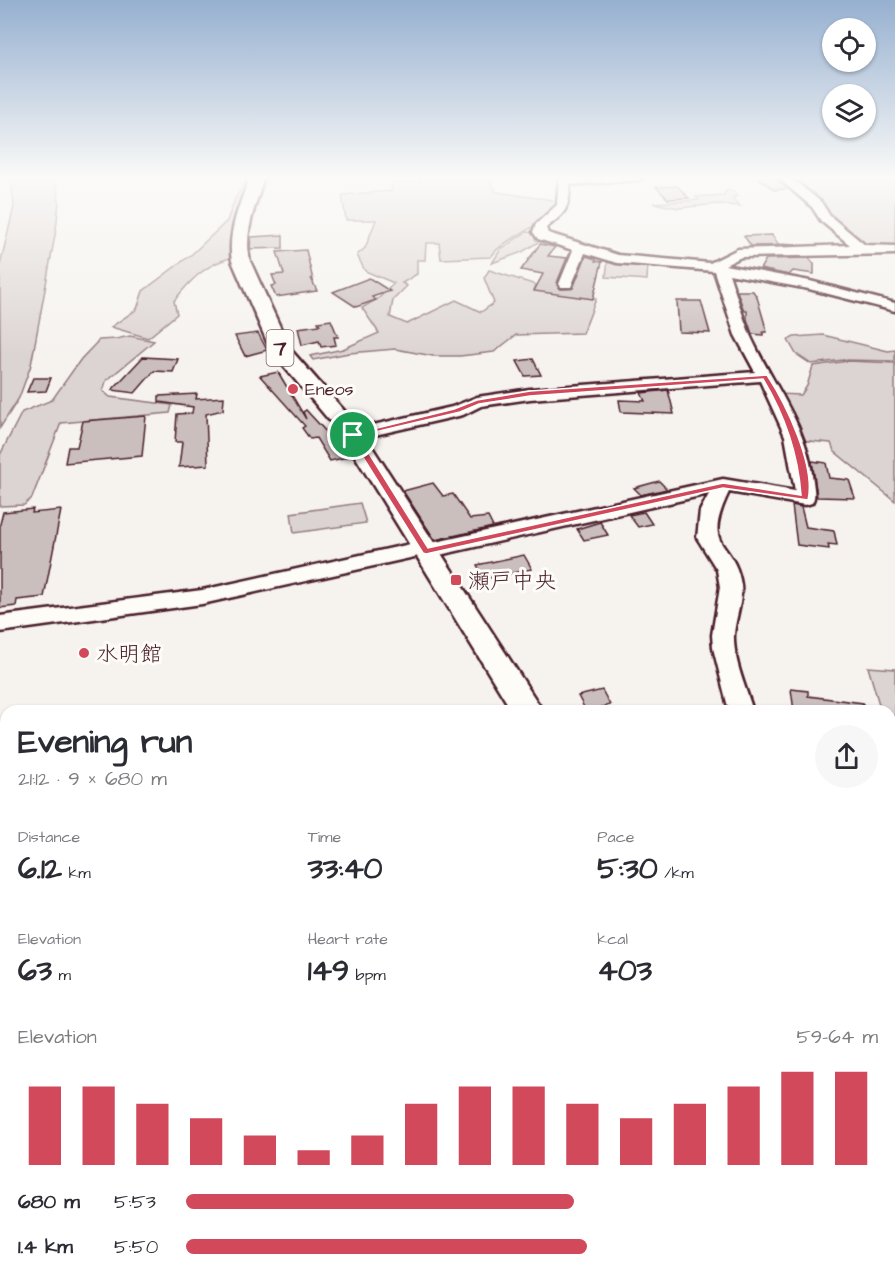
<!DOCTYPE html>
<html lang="en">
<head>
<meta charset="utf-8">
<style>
	:root { --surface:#fff; --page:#f7f7f7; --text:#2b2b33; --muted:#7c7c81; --accent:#d1495b }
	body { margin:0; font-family:"Architects Daughter","Klee One",sans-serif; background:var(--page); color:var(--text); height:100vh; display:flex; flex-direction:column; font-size:22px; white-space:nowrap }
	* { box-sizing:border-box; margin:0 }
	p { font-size:20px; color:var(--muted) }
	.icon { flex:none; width:33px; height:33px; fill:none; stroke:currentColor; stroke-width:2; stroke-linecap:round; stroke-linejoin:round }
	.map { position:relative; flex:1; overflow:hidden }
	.sheet { position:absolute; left:0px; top:705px; width:896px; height:576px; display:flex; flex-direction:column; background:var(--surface); border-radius:18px 18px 0 0; box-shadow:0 2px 4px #0004 }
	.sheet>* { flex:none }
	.tools { position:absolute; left:822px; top:18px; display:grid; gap:12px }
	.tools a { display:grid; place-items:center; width:54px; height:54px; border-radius:50%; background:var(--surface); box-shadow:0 2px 4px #0004; font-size:30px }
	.pin { position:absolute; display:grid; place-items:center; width:51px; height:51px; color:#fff; margin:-26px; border:3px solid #fff; border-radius:50%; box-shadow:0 2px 6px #0007 }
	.round { display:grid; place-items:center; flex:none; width:63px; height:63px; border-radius:32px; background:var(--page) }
	.overview { display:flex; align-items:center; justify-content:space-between; height:102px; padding:0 18px }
	h1 { font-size:33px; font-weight:700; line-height:45px }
	.metrics { display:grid; grid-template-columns:repeat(3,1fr); gap:9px; height:102px; padding:6px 18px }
	.metrics div { display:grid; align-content:center }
	.metrics b { font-size:30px; font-weight:700 }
	.metrics small { font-size:16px; font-weight:400 }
	.metrics p { font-size:16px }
	.chart { height:168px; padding:12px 18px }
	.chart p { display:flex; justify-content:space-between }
	.chart svg { width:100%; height:108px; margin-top:6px; stroke:var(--accent); stroke-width:6 }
	ul { padding:0 18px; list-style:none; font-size:20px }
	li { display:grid; grid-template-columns:96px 72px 1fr; align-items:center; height:45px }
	li i { height:15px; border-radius:8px; background:var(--accent) }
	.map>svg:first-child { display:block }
	.green { fill:#dcd4d2; stroke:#937a7e; stroke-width:1.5 }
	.building { fill:#cbbfbe; stroke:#4a1f2b; stroke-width:1.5 }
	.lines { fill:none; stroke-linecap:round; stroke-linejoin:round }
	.minor-casing { stroke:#4a1f2b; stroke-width:5 }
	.major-casing { stroke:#4a1f2b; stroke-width:5 }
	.minor { fill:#fdfcf7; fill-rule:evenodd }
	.major { fill:#fdfcf7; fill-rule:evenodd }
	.route { fill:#d1495b; stroke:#fff; stroke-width:1.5; fill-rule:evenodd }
	.poi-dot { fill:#d1495b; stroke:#fdfcf7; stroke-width:2 }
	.labels { text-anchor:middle; stroke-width:6; stroke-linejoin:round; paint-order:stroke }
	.far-poi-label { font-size:18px; fill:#4a1f2b; stroke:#fdfcf7; text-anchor:start }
	.shield { fill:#fdfcf7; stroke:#806168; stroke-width:1.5 }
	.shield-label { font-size:21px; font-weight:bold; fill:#4a1f2b }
	.poi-label { font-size:22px; fill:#4a1f2b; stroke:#fdfcf7; text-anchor:start }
</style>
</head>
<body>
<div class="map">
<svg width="895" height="1281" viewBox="0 0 895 1281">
	<rect width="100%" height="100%" fill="#f6f3ef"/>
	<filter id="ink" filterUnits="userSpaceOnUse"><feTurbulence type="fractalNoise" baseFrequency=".0167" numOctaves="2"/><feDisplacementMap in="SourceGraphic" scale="12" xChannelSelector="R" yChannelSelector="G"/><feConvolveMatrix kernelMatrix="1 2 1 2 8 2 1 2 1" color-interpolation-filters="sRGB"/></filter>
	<g filter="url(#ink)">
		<g class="green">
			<polygon points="11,177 55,177 59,201 56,230 31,365 19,398 0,428 0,265 14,207"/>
			<path d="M421,177H488L496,192L560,201C553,225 506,234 491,257L441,259L439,243H426L425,260H417V274L402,283L407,286L393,300L390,317L407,324L456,300L481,312L494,303L484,278L489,270L536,285L534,290L596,299L583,333L516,335L494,352L460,356H433L395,349L349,353L313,360L310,356L343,349L379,333L362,308L379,298L394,283L365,271L357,255L365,248L376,220H346L342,195L392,191L391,182H420Z"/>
			<polygon points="805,177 895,177 895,250 864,249 796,186"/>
			<path d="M246,181H251L234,257C207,263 191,279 174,301L177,314L148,338L111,327L137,309L143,291L192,254L227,221L235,199Z"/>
			<polygon points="726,190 733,191 738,196 732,198 740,206 717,204 679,208 653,203 699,200 696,197 724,195"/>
			<polygon points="526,232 537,233 545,238 522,252 492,263 501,249"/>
			<polygon points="608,258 648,263 647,280 606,277"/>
			<polygon points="823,335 888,351 895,350 895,361 843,360 811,364 796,354 788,340 794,337"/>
			<polygon points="130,336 154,341 106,381 103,391 110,397 172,405 170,413 61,423 32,498 24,505 0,506 0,455 22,412 52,400 81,359 99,340 116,339"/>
			<polygon points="848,361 895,363 895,501 834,451 831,443 798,440 779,394 801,395 807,386 813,366"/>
			<polygon points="360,503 366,523 294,533 291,513"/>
			<polygon points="868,667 895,669 895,728 890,726 890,711 881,711"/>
			<polygon points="895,928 895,1055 890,1061 890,929"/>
			<polygon points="890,1077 895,1082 895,1204 890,1207"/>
		</g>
		<g class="building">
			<polygon points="758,177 775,177 788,189 774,190"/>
			<polygon points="677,186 689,198 668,199 656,187"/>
			<polygon points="283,235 283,248 250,249 251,237"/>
			<polygon points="772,235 778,244 799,245 751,246 744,236"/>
			<polygon points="540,244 555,247 548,256 567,258 557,283 561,289 573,288 586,256 596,259 595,261 602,262 593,299 534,291 543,274 521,270"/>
			<polygon points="306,250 313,280 311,278 317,291 276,297 271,286 276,285 272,275 284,274 277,252"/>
			<polygon points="809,258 814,264 814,274 793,271 789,275 760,269 766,259"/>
			<polygon points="369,278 390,291 372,297 376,300 356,307 333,292"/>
			<polygon points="737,291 753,291 757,297 767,332 763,332 763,335 752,334 747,319 747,311 744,311"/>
			<polygon points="677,301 701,301 710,333 679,332"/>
			<polygon points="331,320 338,337 334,337 336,345 321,347 319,341 302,345 298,328 320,325 318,322"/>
			<polygon points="258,333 267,350 245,356 235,336"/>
			<polygon points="143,357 178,359 173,372 154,371 135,393 112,390"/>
			<polygon points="533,359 541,375 525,376 517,361"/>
			<polygon points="278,372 306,419 303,412 306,410 329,435 333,446 345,443 352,456 330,461 316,438 310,439 302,428 305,426 260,376"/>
			<polygon points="33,378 51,378 46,391 27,392"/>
			<polygon points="668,390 674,414 621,412 619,400 645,401 641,393"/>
			<polygon points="197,394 196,399 224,397 223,410 206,414 208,465 179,467 182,442 175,442 177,414 192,413 193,407 159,402 159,396"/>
			<polygon points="146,416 142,456 65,463 68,447 77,447 83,421"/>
			<polygon points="812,461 826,463 829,478 849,480 855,498 817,497"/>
			<polygon points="659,481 667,489 641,495 634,488"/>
			<polygon points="433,483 443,496 453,494 470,519 488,517 493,527 435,540 403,491"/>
			<polygon points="792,505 801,507 806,527 834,531 837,545 828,544 829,549 797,545"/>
			<polygon points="33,509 32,513 61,510 44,597 17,600 16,606 0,608 0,524 3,512"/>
			<polygon points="644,512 652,524 638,527 629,515"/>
			<polygon points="600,522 608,535 584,540 577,529"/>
			<polygon points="524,555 532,569 485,579 477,565"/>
			<polygon points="791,689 808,691 808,696 863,703 862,711 794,711"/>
			<polygon points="602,690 610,705 586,711 578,696"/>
		</g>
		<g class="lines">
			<g class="minor-casing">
				<path id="minor" d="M559,177H644L638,180L570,185C569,210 565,213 546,228L548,233L618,255L710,263L738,249L850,245L821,221L812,207L777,177H790L821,202L830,216L865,245L895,246V254L741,257L725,265L810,281L895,303V311L809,289L729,274C736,294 742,315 750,335C772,384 808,426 813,481C814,489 816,497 812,503L805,505L729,492C700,552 734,538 741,585C743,601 735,619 734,635C733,659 746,688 753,711H729L713,648L712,635L720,587L717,570L697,538L700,511L709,494L426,558L419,556L202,604L0,632V616L202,590L424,541L431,543L723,479L795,491L785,436L760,381L530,399L481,406L463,415L353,440L347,439L344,435L347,431L452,407L477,397L530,389L755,372L735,335L714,271L617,263L585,253L571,287H561L559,284L573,250L538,239L533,232L536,224L557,205Z"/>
			</g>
			<g class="major-casing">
				<g id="major">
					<path d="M250,177H264C256,205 243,232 250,261L290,349L361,430L543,711H512L344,438L271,351L232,261C227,232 240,204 250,177Z"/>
					<polygon points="650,1275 699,1275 702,1281 653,1281"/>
				</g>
			</g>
			<use href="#minor" class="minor"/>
			<use href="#major" class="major"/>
		</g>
	</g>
	<linearGradient id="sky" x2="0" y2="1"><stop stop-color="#96b0d0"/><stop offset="0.5" stop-color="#fbfaf8"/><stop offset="1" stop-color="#fbfaf8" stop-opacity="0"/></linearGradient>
	<rect width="895" height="356" fill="url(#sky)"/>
	<path class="route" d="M767,375C786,404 816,466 808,500L723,488L426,554L423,553L349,435L454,409L477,400L530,391ZM763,379C784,414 798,454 801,495L723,483L428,548L358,436L460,412L479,404L530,396Z"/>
	<g class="poi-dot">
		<circle cx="293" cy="389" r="6"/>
		<rect x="450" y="574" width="12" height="12" rx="3"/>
		<circle cx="84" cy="653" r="6"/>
	</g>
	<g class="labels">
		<g class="far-poi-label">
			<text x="305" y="395">Eneos</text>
		</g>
		<rect class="shield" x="266.5" y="330" width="27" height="36" rx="4.5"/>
		<g class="shield-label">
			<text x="280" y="355">7</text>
		</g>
		<g class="poi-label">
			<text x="468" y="588">瀬戸中央</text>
			<text x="96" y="661">水明館</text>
		</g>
	</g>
</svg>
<div class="tools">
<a><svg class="icon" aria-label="locate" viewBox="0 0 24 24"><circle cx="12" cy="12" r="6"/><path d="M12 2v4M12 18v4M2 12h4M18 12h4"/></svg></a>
<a><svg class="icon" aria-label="layers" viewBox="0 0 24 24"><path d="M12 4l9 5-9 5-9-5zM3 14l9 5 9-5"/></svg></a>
</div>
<div class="pin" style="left:353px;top:435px;background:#1e9e55"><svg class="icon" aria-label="arrive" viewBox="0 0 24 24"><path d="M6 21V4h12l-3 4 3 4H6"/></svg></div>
<section class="sheet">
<div class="overview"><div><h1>Evening run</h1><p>21:12 · 9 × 680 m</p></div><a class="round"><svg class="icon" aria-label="share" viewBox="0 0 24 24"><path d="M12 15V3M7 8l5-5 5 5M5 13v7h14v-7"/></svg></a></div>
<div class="metrics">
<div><p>Distance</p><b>6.12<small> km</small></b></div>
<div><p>Time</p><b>33:40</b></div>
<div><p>Pace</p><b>5:30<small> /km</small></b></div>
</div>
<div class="metrics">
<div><p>Elevation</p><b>63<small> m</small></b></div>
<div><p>Heart rate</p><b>149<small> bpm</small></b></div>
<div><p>kcal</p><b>403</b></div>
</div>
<div class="chart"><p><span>Elevation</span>59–64 m</p>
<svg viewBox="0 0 160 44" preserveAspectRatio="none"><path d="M5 44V12M15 44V12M25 44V19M35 44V25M45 44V32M55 44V38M65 44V32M75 44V19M85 44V12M95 44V12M105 44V19M115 44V25M125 44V19M135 44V12M145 44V6M155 44V6"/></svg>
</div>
<ul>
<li><b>680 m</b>5:53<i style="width:56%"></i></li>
<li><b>1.4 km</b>5:50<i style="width:58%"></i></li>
</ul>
</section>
</div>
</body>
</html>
